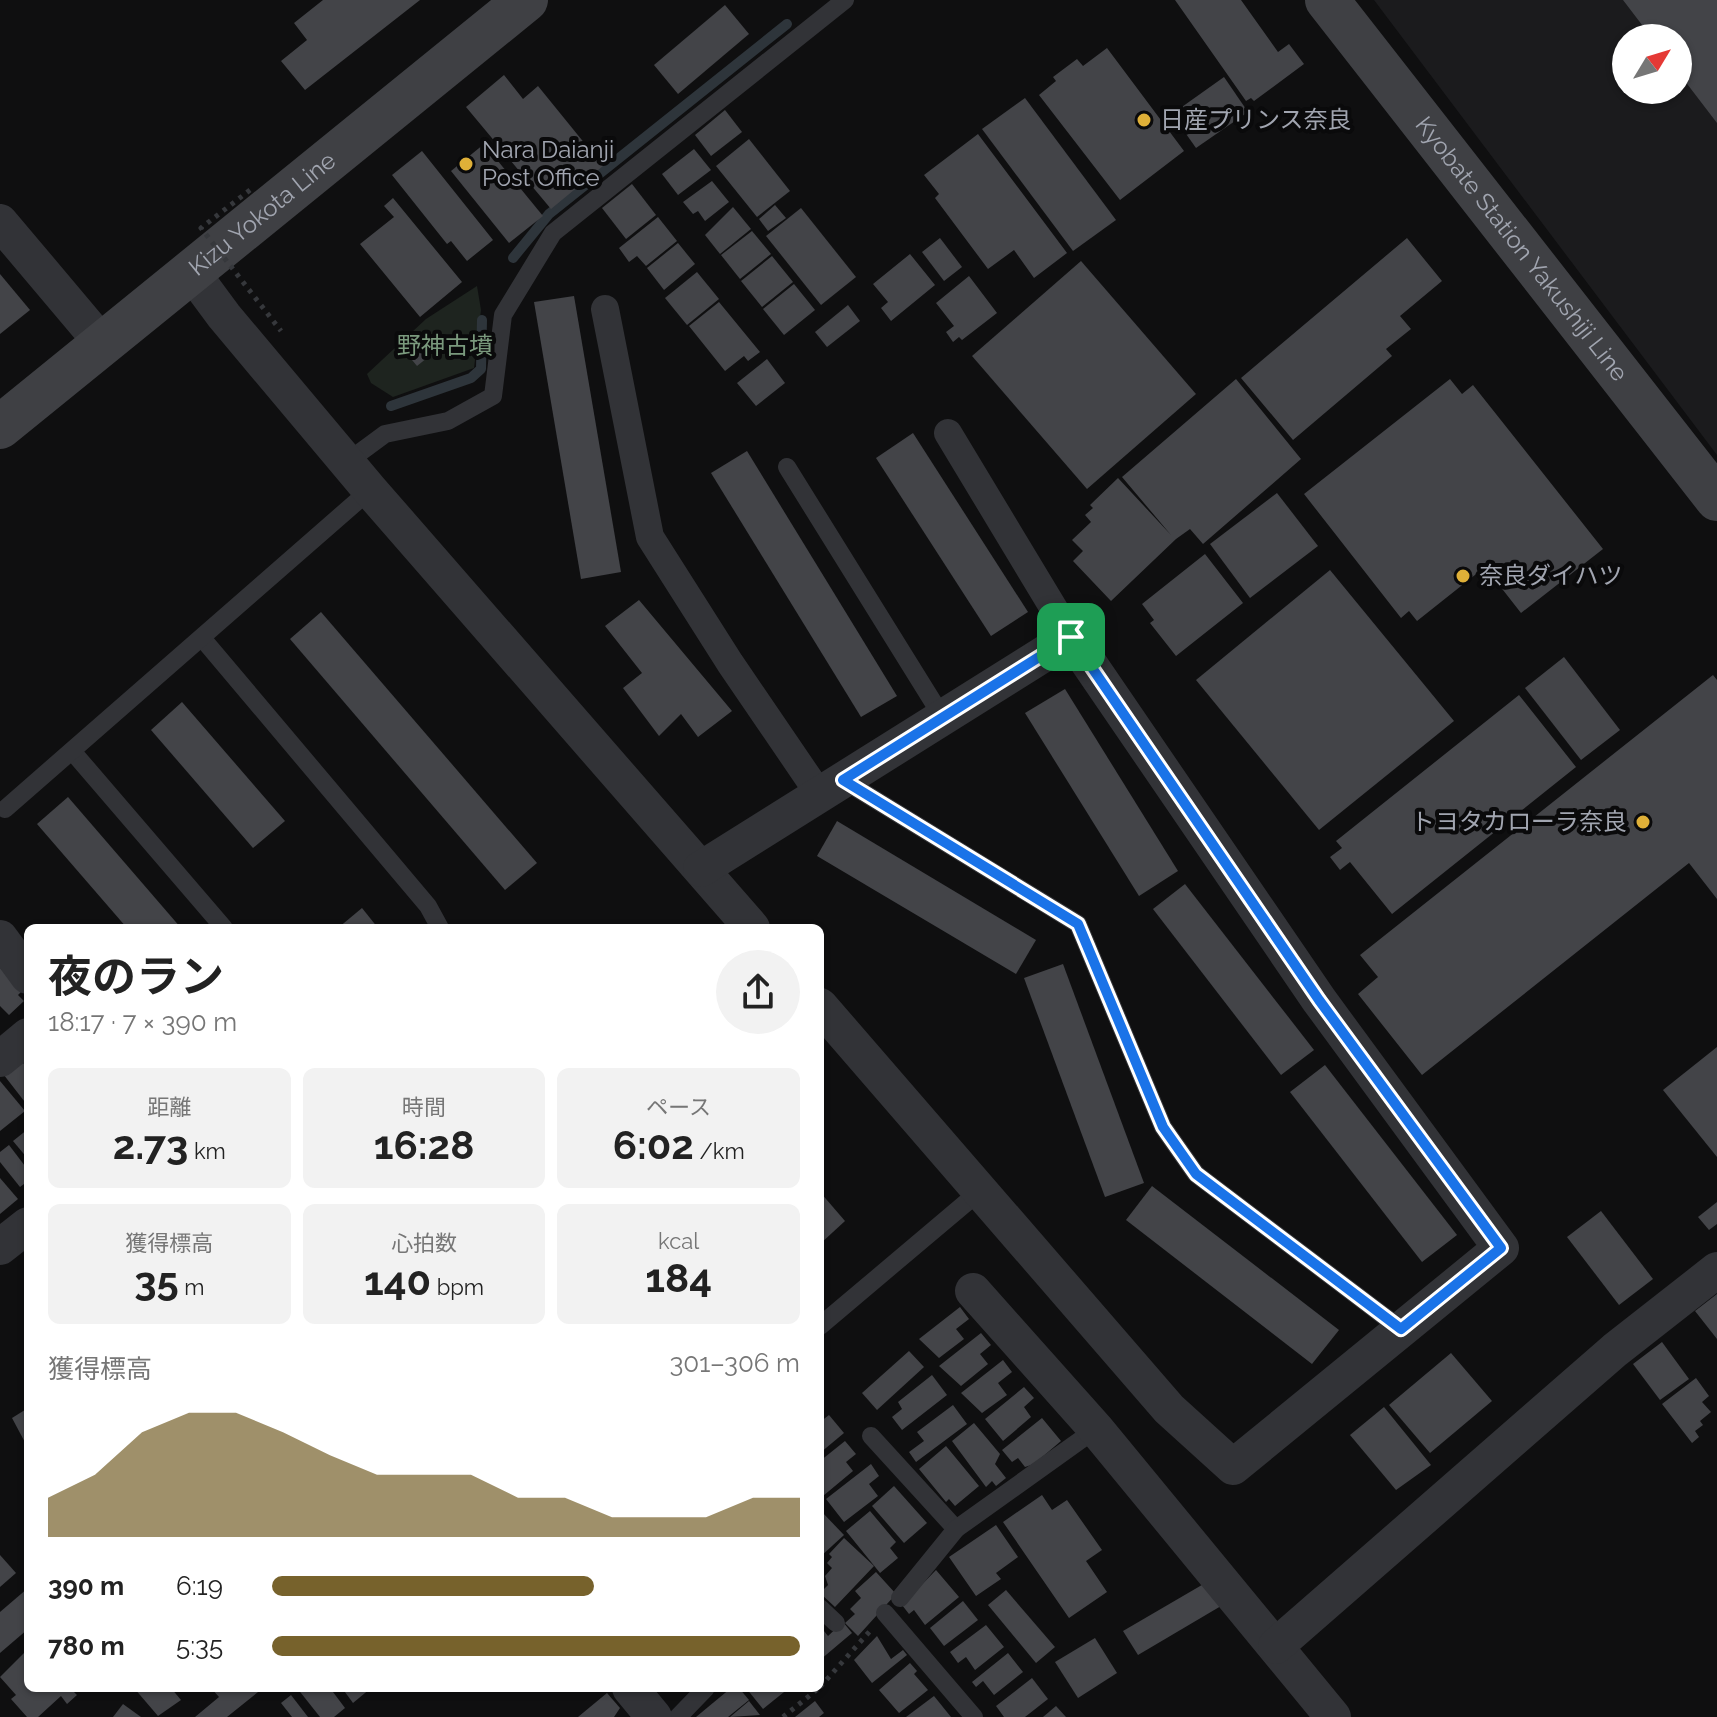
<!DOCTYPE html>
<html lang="ja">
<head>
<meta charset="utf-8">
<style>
	:root { --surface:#fff; --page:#f2f2f2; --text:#222; --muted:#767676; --accent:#77622c }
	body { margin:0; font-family:Raleway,"Noto Sans JP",sans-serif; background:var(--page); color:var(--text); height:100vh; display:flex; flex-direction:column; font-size:30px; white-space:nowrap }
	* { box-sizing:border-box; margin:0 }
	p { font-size:26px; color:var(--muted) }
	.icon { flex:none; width:44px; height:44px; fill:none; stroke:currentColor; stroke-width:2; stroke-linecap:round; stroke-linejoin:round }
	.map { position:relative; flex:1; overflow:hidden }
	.details { position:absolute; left:24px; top:924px; width:800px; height:768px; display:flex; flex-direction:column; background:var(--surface); border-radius:12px; box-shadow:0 2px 6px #0004 }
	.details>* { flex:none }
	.needle { width:52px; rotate:52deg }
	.buttons { position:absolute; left:1612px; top:24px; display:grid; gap:16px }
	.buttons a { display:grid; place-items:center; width:80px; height:80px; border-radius:50%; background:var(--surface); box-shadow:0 2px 6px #0004; font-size:40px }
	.pin { position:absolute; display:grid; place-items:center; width:68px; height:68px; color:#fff; margin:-34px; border-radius:16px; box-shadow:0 4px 12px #0006 }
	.round { display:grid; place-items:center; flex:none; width:84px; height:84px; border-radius:42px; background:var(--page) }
	.headline { display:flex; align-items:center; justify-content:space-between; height:136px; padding:0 24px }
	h1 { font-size:44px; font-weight:700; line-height:60px }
	.metrics { display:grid; grid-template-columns:repeat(3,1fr); gap:12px; height:136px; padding:8px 24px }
	.metrics div { display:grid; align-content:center; border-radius:12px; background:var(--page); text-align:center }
	.metrics b { font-size:40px; font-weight:700 }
	.metrics small { font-size:22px; font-weight:400 }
	.metrics p { font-size:22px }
	.chart { height:224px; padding:16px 24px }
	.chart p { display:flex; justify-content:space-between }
	.chart svg { width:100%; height:144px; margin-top:8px; fill:var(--accent); opacity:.7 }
	ul { padding:0 24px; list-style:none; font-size:26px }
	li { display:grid; grid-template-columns:128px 96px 1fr; align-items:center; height:60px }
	li i { height:20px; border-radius:10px; background:var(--accent) }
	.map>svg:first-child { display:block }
	.built { fill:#1b1b1d; fill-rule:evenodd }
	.green { fill:#1e241f }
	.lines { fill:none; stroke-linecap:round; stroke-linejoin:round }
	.stream { stroke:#2e353b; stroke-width:10 }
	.building { fill:#434448 }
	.path { stroke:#36383c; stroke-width:5; stroke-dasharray:4 6; stroke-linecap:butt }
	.service { stroke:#323337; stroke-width:18 }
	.pedestrian { stroke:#323337; stroke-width:28 }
	.minor { stroke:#323337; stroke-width:36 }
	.secondary { stroke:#3f4044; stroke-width:44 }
	.path-bridge { stroke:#36383c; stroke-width:5; stroke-dasharray:4 6; stroke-linecap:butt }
	.route-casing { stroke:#fff; stroke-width:16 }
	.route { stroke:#1a73e8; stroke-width:10 }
	.poi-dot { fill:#dfb038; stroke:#0a0a0b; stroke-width:3 }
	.labels { text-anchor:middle; stroke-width:8; stroke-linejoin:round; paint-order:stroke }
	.poi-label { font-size:24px; fill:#a1a5b0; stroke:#0a0a0b; text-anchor:start }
	.street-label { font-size:24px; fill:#a1a5b0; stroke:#0a0a0b }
	.park-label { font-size:24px; fill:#7a997d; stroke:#0a0a0b }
</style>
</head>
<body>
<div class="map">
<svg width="1717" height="1717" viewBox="0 0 1717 1717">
	<rect width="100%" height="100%" fill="#0f0f10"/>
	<path class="built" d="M1374,0H1717V455ZM1626,38H1678V90H1626Z"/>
	<polygon class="green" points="477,286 481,310 474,368 393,397 371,383 367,374 426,319"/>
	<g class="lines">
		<g class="stream">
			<polyline points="513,258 549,214 787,24"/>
			<polyline points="391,406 471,378 481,369 482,320"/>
		</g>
	</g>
	<g class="building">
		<polygon points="323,0 420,0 305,90 281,61 307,40 294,23"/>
		<polygon points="1175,0 1241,0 1278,52 1289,44 1304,64 1254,101 1251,98 1246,101"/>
		<polygon points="1623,0 1717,0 1717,123 1678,72 1678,38 1652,38"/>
		<polygon points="725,5 749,34 678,94 654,65"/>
		<polygon points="1107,48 1184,151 1120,200 1039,95 1056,81 1053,77 1077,59 1083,66"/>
		<polygon points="504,75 523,99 538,86 603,166 551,209 466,107"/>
		<polygon points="1224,77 1248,112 1196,148 1172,114"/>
		<polygon points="1025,98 1116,220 1073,251 982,129"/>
		<polygon points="725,110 742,132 711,156 695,135"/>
		<polygon points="978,134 1067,253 1034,278 1014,250 988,269 935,198 939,194 924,175"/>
		<polygon points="749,139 790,191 757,217 716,166"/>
		<polygon points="484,144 543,216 509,243 451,171"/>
		<polygon points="694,149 711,170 678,195 662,174"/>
		<polygon points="422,151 493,240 467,261 451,241 447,244 392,175"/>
		<polygon points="712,181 729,202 705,221 698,211 693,214 683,202"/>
		<polygon points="632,184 656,215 626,239 602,208"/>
		<polygon points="393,198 462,282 420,317 360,244 394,217 384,206"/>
		<polygon points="775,205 786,218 768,231 759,219"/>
		<polygon points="733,207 751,229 720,254 705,235"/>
		<polygon points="801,208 856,277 821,305 766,236"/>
		<polygon points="658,217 677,241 646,266 637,256 629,262 619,248"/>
		<polygon points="752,231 771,254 740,279 721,255"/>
		<polygon points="940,238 962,267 944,281 922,252"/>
		<polygon points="1407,238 1442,281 1400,316 1411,329 1386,349 1392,356 1293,440 1241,378"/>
		<polygon points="678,243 695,264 664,290 647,268"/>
		<polygon points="910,254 935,285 891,321 881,308 888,302 873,284"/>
		<polygon points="772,256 793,282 762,307 741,281"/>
		<polygon points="1081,261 1196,394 1087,489 972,356"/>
		<polygon points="697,272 719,299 687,325 665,298"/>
		<polygon points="0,274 30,310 0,334"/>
		<polygon points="969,276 997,313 962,340 959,337 953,342 946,332 954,326 936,303"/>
		<polygon points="794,284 815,310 784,335 763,309"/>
		<polygon points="574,296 621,572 581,579 534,302"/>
		<polygon points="719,302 760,352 748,361 744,356 725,371 689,326"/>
		<polygon points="848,305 860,321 827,347 815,332"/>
		<polygon points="422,351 427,358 417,366 412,360"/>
		<polygon points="767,359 785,383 756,406 737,383"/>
		<polygon points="1236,379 1301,459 1203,544 1190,529 1176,539 1111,601 1073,561 1083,551 1072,540 1091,522 1085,515 1093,508 1090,505 1118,478 1171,535 1122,477"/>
		<polygon points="1450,379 1462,394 1473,385 1603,549 1521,613 1485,567 1417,621 1409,611 1401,618 1304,494"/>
		<polygon points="913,433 1028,612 991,636 876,458"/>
		<polygon points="747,451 897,696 861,717 711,473"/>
		<polygon points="1277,493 1318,546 1250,598 1210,544"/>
		<polygon points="1205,554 1243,603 1176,656 1150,623 1154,620 1142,604"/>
		<polygon points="1330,570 1454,721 1319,830 1196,680"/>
		<polygon points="639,600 732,711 698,737 681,714 659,736 623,688 642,673 605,626"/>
		<polygon points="321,612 537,863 505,890 290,639"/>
		<polygon points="1564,657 1620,730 1581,760 1525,688"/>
		<polygon points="1713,675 1717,680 1717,899 1689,863 1422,1075 1358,994 1378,977 1360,955"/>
		<polygon points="1065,689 1178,871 1139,896 1025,713"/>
		<polygon points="1519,695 1576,767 1392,914 1350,862 1340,870 1330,857 1342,848 1336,841"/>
		<polygon points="182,702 285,821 253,848 151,730"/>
		<polygon points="68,797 181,928 127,928 37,824"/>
		<polygon points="837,821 1036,940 1016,974 817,856"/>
		<polygon points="1185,884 1314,1050 1281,1075 1153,909"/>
		<polygon points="362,908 378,928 338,928"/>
		<polygon points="1063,964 1144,1183 1105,1197 1024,978"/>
		<polygon points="0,968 22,991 18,995 24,1001 9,1015 0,1006"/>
		<polygon points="1717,1047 1717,1157 1663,1090"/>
		<polygon points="17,1054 24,1064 28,1061 28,1106 0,1070"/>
		<polygon points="1325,1065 1457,1235 1422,1262 1290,1092"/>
		<polygon points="0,1081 25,1111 0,1131"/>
		<polygon points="28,1129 28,1159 13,1141"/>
		<polygon points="9,1145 28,1170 28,1181 20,1187 0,1162 0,1152"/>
		<polygon points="0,1178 18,1199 0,1214"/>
		<polygon points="1152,1186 1339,1330 1312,1364 1126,1220"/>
		<polygon points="820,1192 845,1221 820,1244"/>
		<polygon points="1717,1202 1717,1224 1709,1230 1698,1217"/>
		<polygon points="1601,1211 1653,1279 1619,1305 1567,1237"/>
		<polygon points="1717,1294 1717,1339 1695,1311"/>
		<polygon points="960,1307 969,1319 956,1329 964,1339 939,1358 919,1339"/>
		<polygon points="981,1333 991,1345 980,1354 988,1364 961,1386 939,1366"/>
		<polygon points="1662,1342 1689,1379 1660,1400 1633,1364"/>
		<polygon points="909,1351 924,1367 877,1410 862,1393"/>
		<polygon points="1451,1353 1492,1401 1430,1453 1389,1405"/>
		<polygon points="1003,1360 1012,1372 998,1383 1007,1395 982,1413 961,1393"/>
		<polygon points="932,1375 947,1395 902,1430 892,1417 902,1409 898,1402"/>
		<polygon points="1696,1378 1709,1396 1702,1402 1711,1412 1700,1421 1703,1425 1695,1431 1699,1437 1692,1443 1662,1404"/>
		<polygon points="1024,1387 1034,1398 1024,1407 1031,1417 1003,1441 985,1419"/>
		<polygon points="953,1405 967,1424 916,1462 909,1452 924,1441 917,1432"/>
		<polygon points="1384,1407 1431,1465 1396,1490 1350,1435"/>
		<polygon points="28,1408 28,1448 12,1418"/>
		<polygon points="829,1415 844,1433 820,1453 820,1422"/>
		<polygon points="1042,1418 1061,1441 1034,1464 1025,1467 1018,1458 1012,1462 1002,1450"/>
		<polygon points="974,1423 1000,1454 995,1464 1006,1478 996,1486 992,1481 986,1487 952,1441"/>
		<polygon points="845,1441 856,1454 846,1462 853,1471 823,1496 820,1461"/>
		<polygon points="946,1446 979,1486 955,1506 949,1499 946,1502 919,1469"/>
		<polygon points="871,1464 879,1476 869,1484 878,1496 844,1522 826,1499"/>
		<polygon points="894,1486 927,1523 904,1543 872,1506"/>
		<polygon points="1042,1495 1052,1510 1067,1500 1102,1550 1086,1561 1107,1592 1069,1618 1003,1522"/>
		<polygon points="820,1510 844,1535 820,1557"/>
		<polygon points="870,1511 896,1542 890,1548 898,1558 880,1573 846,1531"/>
		<polygon points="996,1525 1018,1557 996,1573 1001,1579 976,1596 949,1557"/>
		<polygon points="844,1538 874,1566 835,1607 820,1593 828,1585 825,1576 832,1568 827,1563 832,1557 829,1554"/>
		<polygon points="0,1555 16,1573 0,1587"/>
		<polygon points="936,1570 959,1597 925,1625 914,1610 909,1614 902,1605"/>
		<polygon points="876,1572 896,1594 858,1636 845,1623 855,1614 850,1609 861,1598 855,1591"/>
		<polygon points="1207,1582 1221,1606 1138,1655 1123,1631"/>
		<polygon points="28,1588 28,1629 0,1653 0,1612"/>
		<polygon points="1006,1590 1055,1647 1036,1663 988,1605"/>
		<polygon points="963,1601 978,1620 944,1646 930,1628"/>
		<polygon points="843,1622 852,1633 820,1660 820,1626 828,1636"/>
		<polygon points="986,1625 1004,1647 975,1670 966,1657 958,1663 950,1652"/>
		<polygon points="877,1636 891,1659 903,1650 907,1655 872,1683 854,1660"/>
		<polygon points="1095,1638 1117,1673 1078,1698 1055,1662"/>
		<polygon points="28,1649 28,1688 79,1688 74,1692 77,1695 67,1704 61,1696 38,1717 27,1717 11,1699 16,1695 0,1677"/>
		<polygon points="1008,1653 1023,1672 994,1695 983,1681 976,1687 972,1682"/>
		<polygon points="910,1663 917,1671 914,1674 928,1690 899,1713 879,1690"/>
		<polygon points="1032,1678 1048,1699 1025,1717 1004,1717 996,1706"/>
		<polygon points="134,1688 171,1688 181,1700 158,1716"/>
		<polygon points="211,1688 263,1688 227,1717 195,1717 219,1697"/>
		<polygon points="297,1688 330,1688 345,1708 334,1717 320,1717"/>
		<polygon points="342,1688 371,1688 353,1703"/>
		<polygon points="731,1688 739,1688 749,1700 728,1717 696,1717"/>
		<polygon points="746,1688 789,1688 763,1709"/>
		<polygon points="607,1693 620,1708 614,1717 578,1717"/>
		<polygon points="291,1695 308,1717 292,1717 281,1703"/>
		<polygon points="934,1696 951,1717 906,1717"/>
		<polygon points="749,1701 760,1715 730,1717"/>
		<polygon points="815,1701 824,1713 819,1717 795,1717"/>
		<polygon points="123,1704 141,1717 113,1717"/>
		<polygon points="1056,1706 1066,1717 1043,1717"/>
	</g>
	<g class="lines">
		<g class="path">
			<polyline points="820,1687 870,1631"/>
			<polyline points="783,1717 819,1688"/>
		</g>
		<g class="service">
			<polyline points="347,462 385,434 448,421 493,396 503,315 553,233 845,0"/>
			<polyline points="787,467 943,718"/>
			<polyline points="202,638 428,906 440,928"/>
			<polyline points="72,751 224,928"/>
			<polyline points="843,780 1078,924 1163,1127 1196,1174 1401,1329"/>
			<polyline points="5,809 370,490"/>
			<polyline points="820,1326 980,1191"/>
			<polyline points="871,1436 956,1529"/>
			<polyline points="900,1598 956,1529 1096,1429"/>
			<polyline points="820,1608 836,1623"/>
			<polyline points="885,1613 974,1717"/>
			<polyline points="678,1717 706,1688"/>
		</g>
		<g class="pedestrian">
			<polyline points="605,309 650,537 730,663 820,795"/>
			<polyline points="948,433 1071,637"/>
		</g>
		<g class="minor">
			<polyline points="0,222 102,343"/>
			<polyline points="190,270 224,316 370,490 752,928"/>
			<polyline points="701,869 1071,637 1319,1000 1501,1248 1233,1467 1169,1409 820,1006"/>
			<polyline points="0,938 28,976"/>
			<polyline points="0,1059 28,1036"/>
			<polyline points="0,1247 28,1225"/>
			<polyline points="973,1291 1096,1429 1333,1717"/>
			<polyline points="1276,1646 1615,1350 1717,1270"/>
			<polyline points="630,1688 654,1717"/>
		</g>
		<g class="secondary">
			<path id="s1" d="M1327,0L1717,499"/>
			<path id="s2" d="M0,427L526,0"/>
		</g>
		<polyline class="path-bridge" points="250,190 201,228 281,331"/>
	</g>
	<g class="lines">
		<g class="route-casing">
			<polygon id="route" points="1071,637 1319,1000 1501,1248 1401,1329 1196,1174 1163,1127 1078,924 843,780"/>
		</g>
		<use href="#route" class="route"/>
	</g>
	<g class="poi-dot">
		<circle cx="1144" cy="120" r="8"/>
		<circle cx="466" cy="164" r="8"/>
		<circle cx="1463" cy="576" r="8"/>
		<circle cx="1643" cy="822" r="8"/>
	</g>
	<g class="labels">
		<g class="poi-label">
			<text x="1160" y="128">日産プリンス奈良</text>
			<text x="482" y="158">Nara Daianji<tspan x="482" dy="28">Post Office</tspan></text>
			<text x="1479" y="584">奈良ダイハツ</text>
			<text x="1627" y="830" text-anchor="end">トヨタカローラ奈良</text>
		</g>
		<g class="street-label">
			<text dy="8" stroke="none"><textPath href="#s2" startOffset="338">Kizu Yokota Line</textPath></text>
			<text dy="8" stroke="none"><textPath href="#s1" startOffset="316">Kyobate Station Yakushiji Line</textPath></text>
		</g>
		<g class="park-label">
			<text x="445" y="354">野神古墳</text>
		</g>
	</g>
</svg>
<div class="buttons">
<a><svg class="needle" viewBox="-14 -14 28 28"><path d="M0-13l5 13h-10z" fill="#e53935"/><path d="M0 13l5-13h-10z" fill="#767676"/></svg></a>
</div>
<div class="pin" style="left:1071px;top:637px;background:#1e9e55"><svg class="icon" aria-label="arrive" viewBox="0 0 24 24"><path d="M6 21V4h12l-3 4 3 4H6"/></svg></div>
<section class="details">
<div class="headline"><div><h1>夜のラン</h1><p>18:17 · 7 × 390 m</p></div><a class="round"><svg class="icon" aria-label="share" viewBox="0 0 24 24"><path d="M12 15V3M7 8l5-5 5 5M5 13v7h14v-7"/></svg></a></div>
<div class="metrics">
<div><p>距離</p><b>2.73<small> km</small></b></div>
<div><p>時間</p><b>16:28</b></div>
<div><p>ペース</p><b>6:02<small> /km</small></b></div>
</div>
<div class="metrics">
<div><p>獲得標高</p><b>35<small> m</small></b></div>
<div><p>心拍数</p><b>140<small> bpm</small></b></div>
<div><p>kcal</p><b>184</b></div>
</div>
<div class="chart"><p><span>獲得標高</span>301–306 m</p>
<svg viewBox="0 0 160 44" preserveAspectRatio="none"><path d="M0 44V32L10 25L20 12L30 6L40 6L50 12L60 19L70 25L80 25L90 25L100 32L110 32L120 38L130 38L140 38L150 32L160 32V44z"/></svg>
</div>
<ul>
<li><b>390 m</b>6:19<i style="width:61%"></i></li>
<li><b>780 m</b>5:35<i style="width:100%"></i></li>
</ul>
</section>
</div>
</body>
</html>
